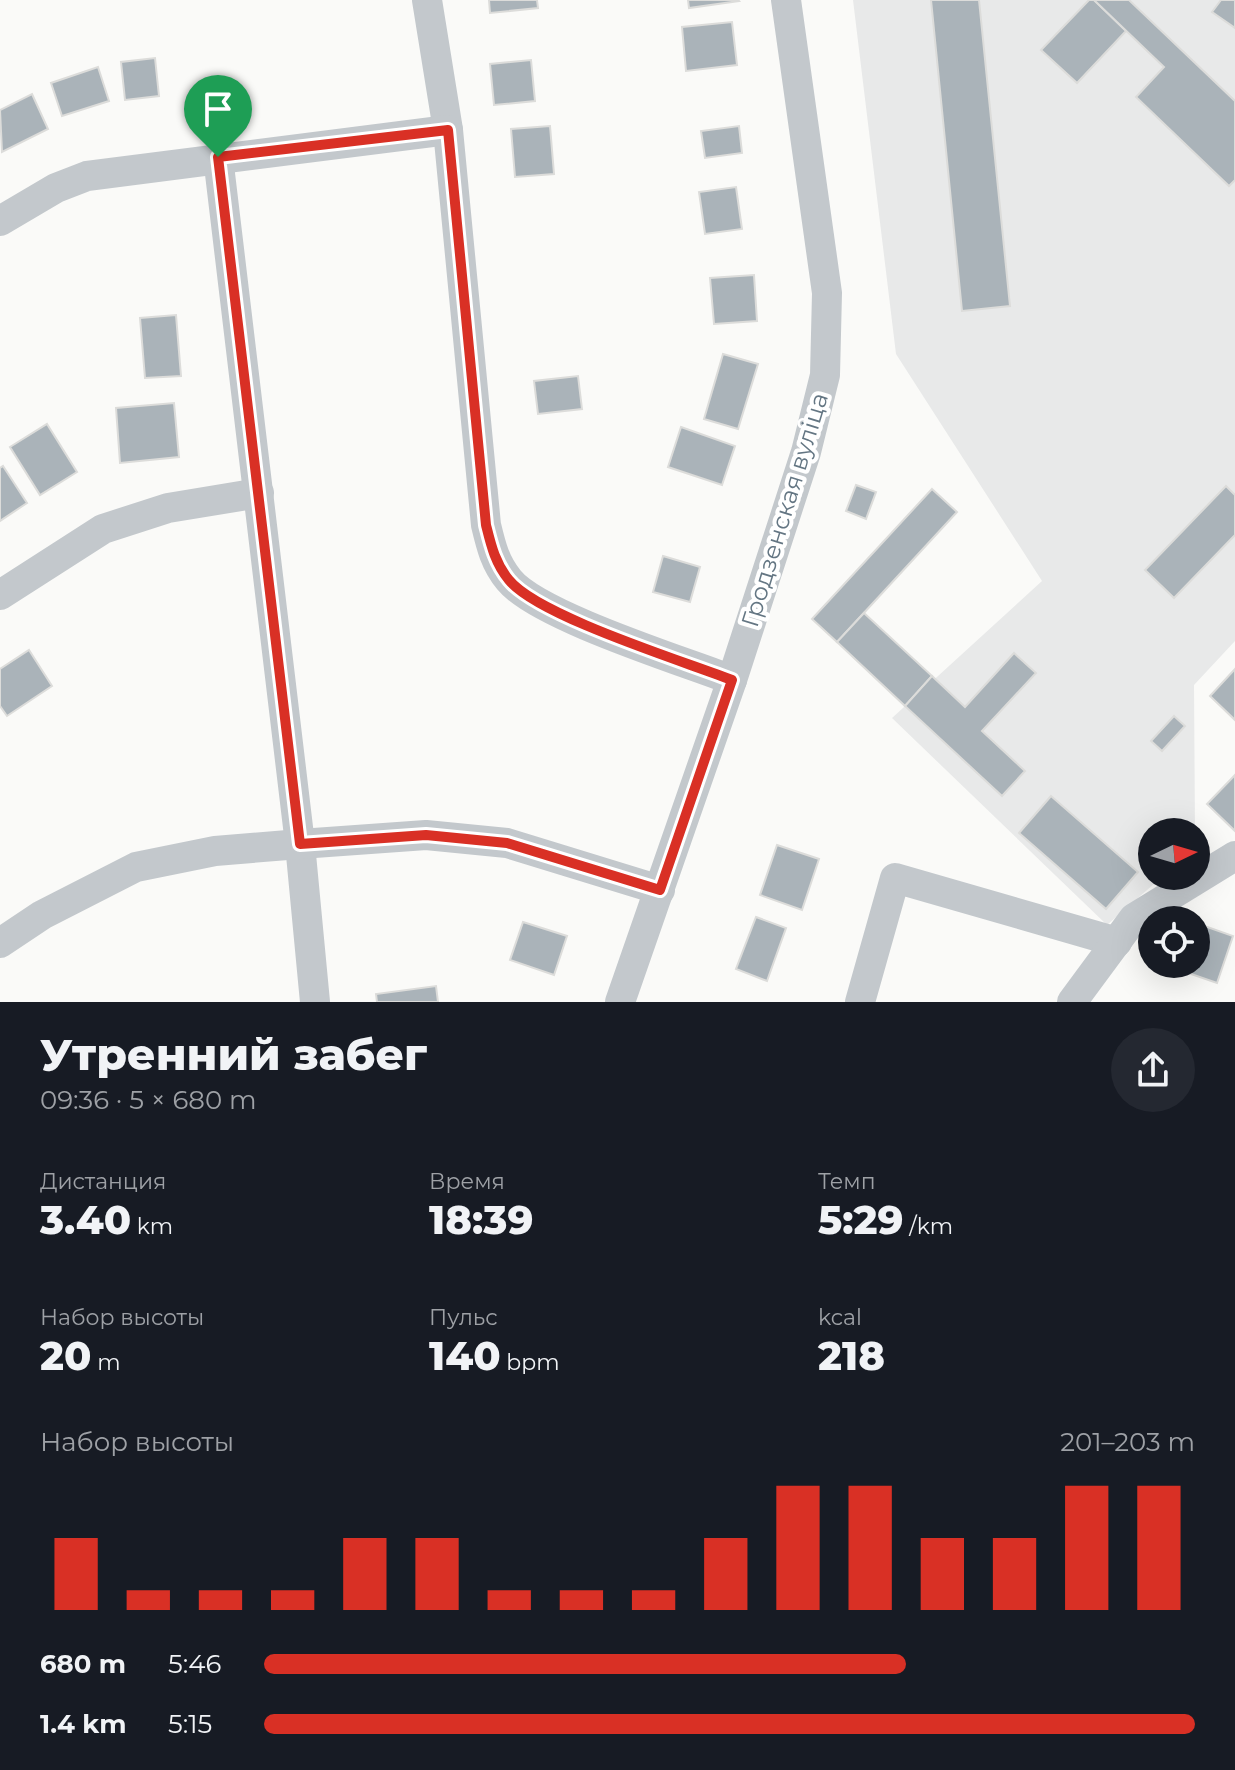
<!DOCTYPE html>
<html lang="ru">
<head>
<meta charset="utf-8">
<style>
	:root { --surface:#171b24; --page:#242831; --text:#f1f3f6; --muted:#9ea1a6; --accent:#d93025 }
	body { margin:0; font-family:Montserrat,sans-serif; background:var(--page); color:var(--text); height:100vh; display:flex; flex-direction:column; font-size:30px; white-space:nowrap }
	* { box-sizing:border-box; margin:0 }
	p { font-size:26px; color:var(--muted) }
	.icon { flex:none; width:44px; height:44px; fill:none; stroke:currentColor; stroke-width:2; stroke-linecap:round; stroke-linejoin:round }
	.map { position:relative; height:1002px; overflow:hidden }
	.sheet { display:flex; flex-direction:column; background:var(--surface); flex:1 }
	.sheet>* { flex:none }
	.needle { width:52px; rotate:85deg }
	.fabs { position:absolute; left:1138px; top:818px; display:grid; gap:16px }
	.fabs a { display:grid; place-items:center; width:72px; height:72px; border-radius:50%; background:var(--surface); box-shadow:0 8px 32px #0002; font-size:40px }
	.pin { position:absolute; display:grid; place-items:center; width:68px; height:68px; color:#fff; margin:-82px -34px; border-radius:50% 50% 50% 0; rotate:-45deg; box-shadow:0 0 8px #0007 }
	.pin .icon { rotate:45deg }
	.round { display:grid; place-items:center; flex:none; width:84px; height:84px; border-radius:42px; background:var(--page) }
	.headline { display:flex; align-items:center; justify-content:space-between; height:136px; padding:0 40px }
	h1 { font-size:44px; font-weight:800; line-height:60px }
	.stats { display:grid; grid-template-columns:repeat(3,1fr); gap:12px; height:136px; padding:8px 40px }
	.stats div { display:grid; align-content:center }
	.stats b { font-size:40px; font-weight:800 }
	.stats small { font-size:22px; font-weight:400 }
	.stats p { font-size:22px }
	.chart { height:224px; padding:16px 40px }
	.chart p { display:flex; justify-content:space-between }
	.chart svg { width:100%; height:144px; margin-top:8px; stroke:var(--accent); stroke-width:6 }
	ul { padding:0 40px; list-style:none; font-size:26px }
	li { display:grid; grid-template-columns:128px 96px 1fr; align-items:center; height:60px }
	li i { height:20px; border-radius:10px; background:var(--accent) }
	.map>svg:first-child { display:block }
	.built { fill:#e8e9e9 }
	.building { fill:#aab3b9; stroke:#dcdcda; stroke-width:2 }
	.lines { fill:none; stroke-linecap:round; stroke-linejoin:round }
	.minor { stroke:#c3c8cc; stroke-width:30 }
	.route-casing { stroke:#fff; stroke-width:16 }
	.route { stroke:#d93025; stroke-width:10 }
	.labels { text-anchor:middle; stroke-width:8; stroke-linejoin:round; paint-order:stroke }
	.street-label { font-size:24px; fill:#647683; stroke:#fff }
</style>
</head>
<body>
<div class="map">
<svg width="1235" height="1002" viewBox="0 0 1235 1002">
	<rect width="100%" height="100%" fill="#fafaf8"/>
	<polygon class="built" points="853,0 1235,0 1235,641 1194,685 1195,832 1152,832 1152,876 1163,876 1107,925 892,718 1042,581 896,354"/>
	<g class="building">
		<polygon points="489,0 537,0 538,8 490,13"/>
		<polygon points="688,0 738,0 739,1 689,8"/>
		<polygon points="931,0 979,0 1010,306 962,311"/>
		<polygon points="1089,0 1094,0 1126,31 1077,83 1041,50"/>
		<polygon points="1094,0 1129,0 1235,101 1235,180 1229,186 1136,97 1164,67"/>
		<polygon points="1221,0 1235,0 1235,28 1212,12"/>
		<polygon points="732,22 737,65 686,71 682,27"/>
		<polygon points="155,58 159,96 125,100 121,62"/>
		<polygon points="531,60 535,101 494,105 490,64"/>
		<polygon points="98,67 109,101 62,116 51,83"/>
		<polygon points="32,94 48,129 2,152 0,110"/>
		<polygon points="550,126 554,174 515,177 511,129"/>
		<polygon points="739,126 742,153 705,158 701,131"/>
		<polygon points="736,187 742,229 705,234 699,192"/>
		<polygon points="754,275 757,321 714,324 710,278"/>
		<polygon points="176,315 181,376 145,378 140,318"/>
		<polygon points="723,354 758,364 738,429 704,419"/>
		<polygon points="578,376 582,409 538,414 534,381"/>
		<polygon points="174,403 179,457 120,463 116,408"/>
		<polygon points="47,424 77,472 40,495 10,447"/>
		<polygon points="681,427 735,446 722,485 668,467"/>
		<polygon points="3,466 27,503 0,521 0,468"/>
		<polygon points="856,485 876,492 866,519 846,511"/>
		<polygon points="1226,486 1235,495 1235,535 1174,598 1145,570"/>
		<polygon points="932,489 957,512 837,642 812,619"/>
		<polygon points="663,556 700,567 690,602 653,592"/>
		<polygon points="864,613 932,676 905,706 837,642"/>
		<polygon points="29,650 52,686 7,716 0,706 0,669"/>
		<polygon points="1014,653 1036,673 982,731 1025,771 1002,796 905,706 932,676 965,707"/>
		<polygon points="1235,669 1235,720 1210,696"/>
		<polygon points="1174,716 1185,726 1162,751 1151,741"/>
		<polygon points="1235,775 1235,831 1207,804"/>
		<polygon points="1051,796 1138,872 1106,909 1019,833"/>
		<polygon points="777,845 819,859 802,910 760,895"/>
		<polygon points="756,917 786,928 767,981 736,969"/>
		<polygon points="523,922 567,936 554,975 510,960"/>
		<polygon points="1196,923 1233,936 1217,983 1171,967 1196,964"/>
		<polygon points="436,986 438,1002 377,1002 376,994"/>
	</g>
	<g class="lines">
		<g class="minor">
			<path d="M427,0L448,130L486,525C491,546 495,563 509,580C538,616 683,661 732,680"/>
			<polyline points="218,157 300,844 315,1002"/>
			<polyline points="0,221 56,188 87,176 448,130"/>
			<polyline points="0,595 103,529 168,508 259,493"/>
			<polyline points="0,943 42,915 136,867 215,851 300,844 426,835 507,843 660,890"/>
			<polyline points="620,1002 732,680 806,452 825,375 827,293 786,0"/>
			<polyline points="860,1002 895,878 1117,942"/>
			<polyline points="1072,1002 1134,918 1235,856"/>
		</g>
	</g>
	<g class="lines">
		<g class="route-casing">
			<path id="route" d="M448,130L486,525C491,545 495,563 509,580C538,616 683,661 732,680L660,890L507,843L426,835L300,844L218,157Z"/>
		</g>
		<use href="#route" class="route"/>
	</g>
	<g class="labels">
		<g class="street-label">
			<text transform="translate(785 510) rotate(-73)" y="8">Гродзенская вуліца</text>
		</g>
	</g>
</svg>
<div class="fabs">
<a><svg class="needle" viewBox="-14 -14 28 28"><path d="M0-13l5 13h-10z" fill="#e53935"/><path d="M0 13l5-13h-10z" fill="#9ea1a6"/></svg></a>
<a><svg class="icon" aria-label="locate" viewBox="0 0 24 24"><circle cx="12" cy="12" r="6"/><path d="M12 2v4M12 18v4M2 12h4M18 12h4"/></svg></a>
</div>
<div class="pin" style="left:218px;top:157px;background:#1e9e55"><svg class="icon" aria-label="arrive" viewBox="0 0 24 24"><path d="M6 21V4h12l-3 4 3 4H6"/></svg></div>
</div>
<section class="sheet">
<div class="headline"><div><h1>Утренний забег</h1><p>09:36 · 5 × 680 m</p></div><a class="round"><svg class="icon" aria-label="share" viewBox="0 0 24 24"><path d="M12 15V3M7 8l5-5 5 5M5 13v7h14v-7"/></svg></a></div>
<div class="stats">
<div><p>Дистанция</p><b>3.40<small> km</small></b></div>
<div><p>Время</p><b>18:39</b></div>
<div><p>Темп</p><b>5:29<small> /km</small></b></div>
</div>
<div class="stats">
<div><p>Набор высоты</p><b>20<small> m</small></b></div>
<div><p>Пульс</p><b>140<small> bpm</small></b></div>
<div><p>kcal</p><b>218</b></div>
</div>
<div class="chart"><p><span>Набор высоты</span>201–203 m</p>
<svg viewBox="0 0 160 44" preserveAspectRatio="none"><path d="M5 44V22M15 44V38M25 44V38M35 44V38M45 44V22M55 44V22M65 44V38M75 44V38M85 44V38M95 44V22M105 44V6M115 44V6M125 44V22M135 44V22M145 44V6M155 44V6"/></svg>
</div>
<ul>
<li><b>680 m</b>5:46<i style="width:69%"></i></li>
<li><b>1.4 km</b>5:15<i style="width:100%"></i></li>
</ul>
</section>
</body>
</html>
